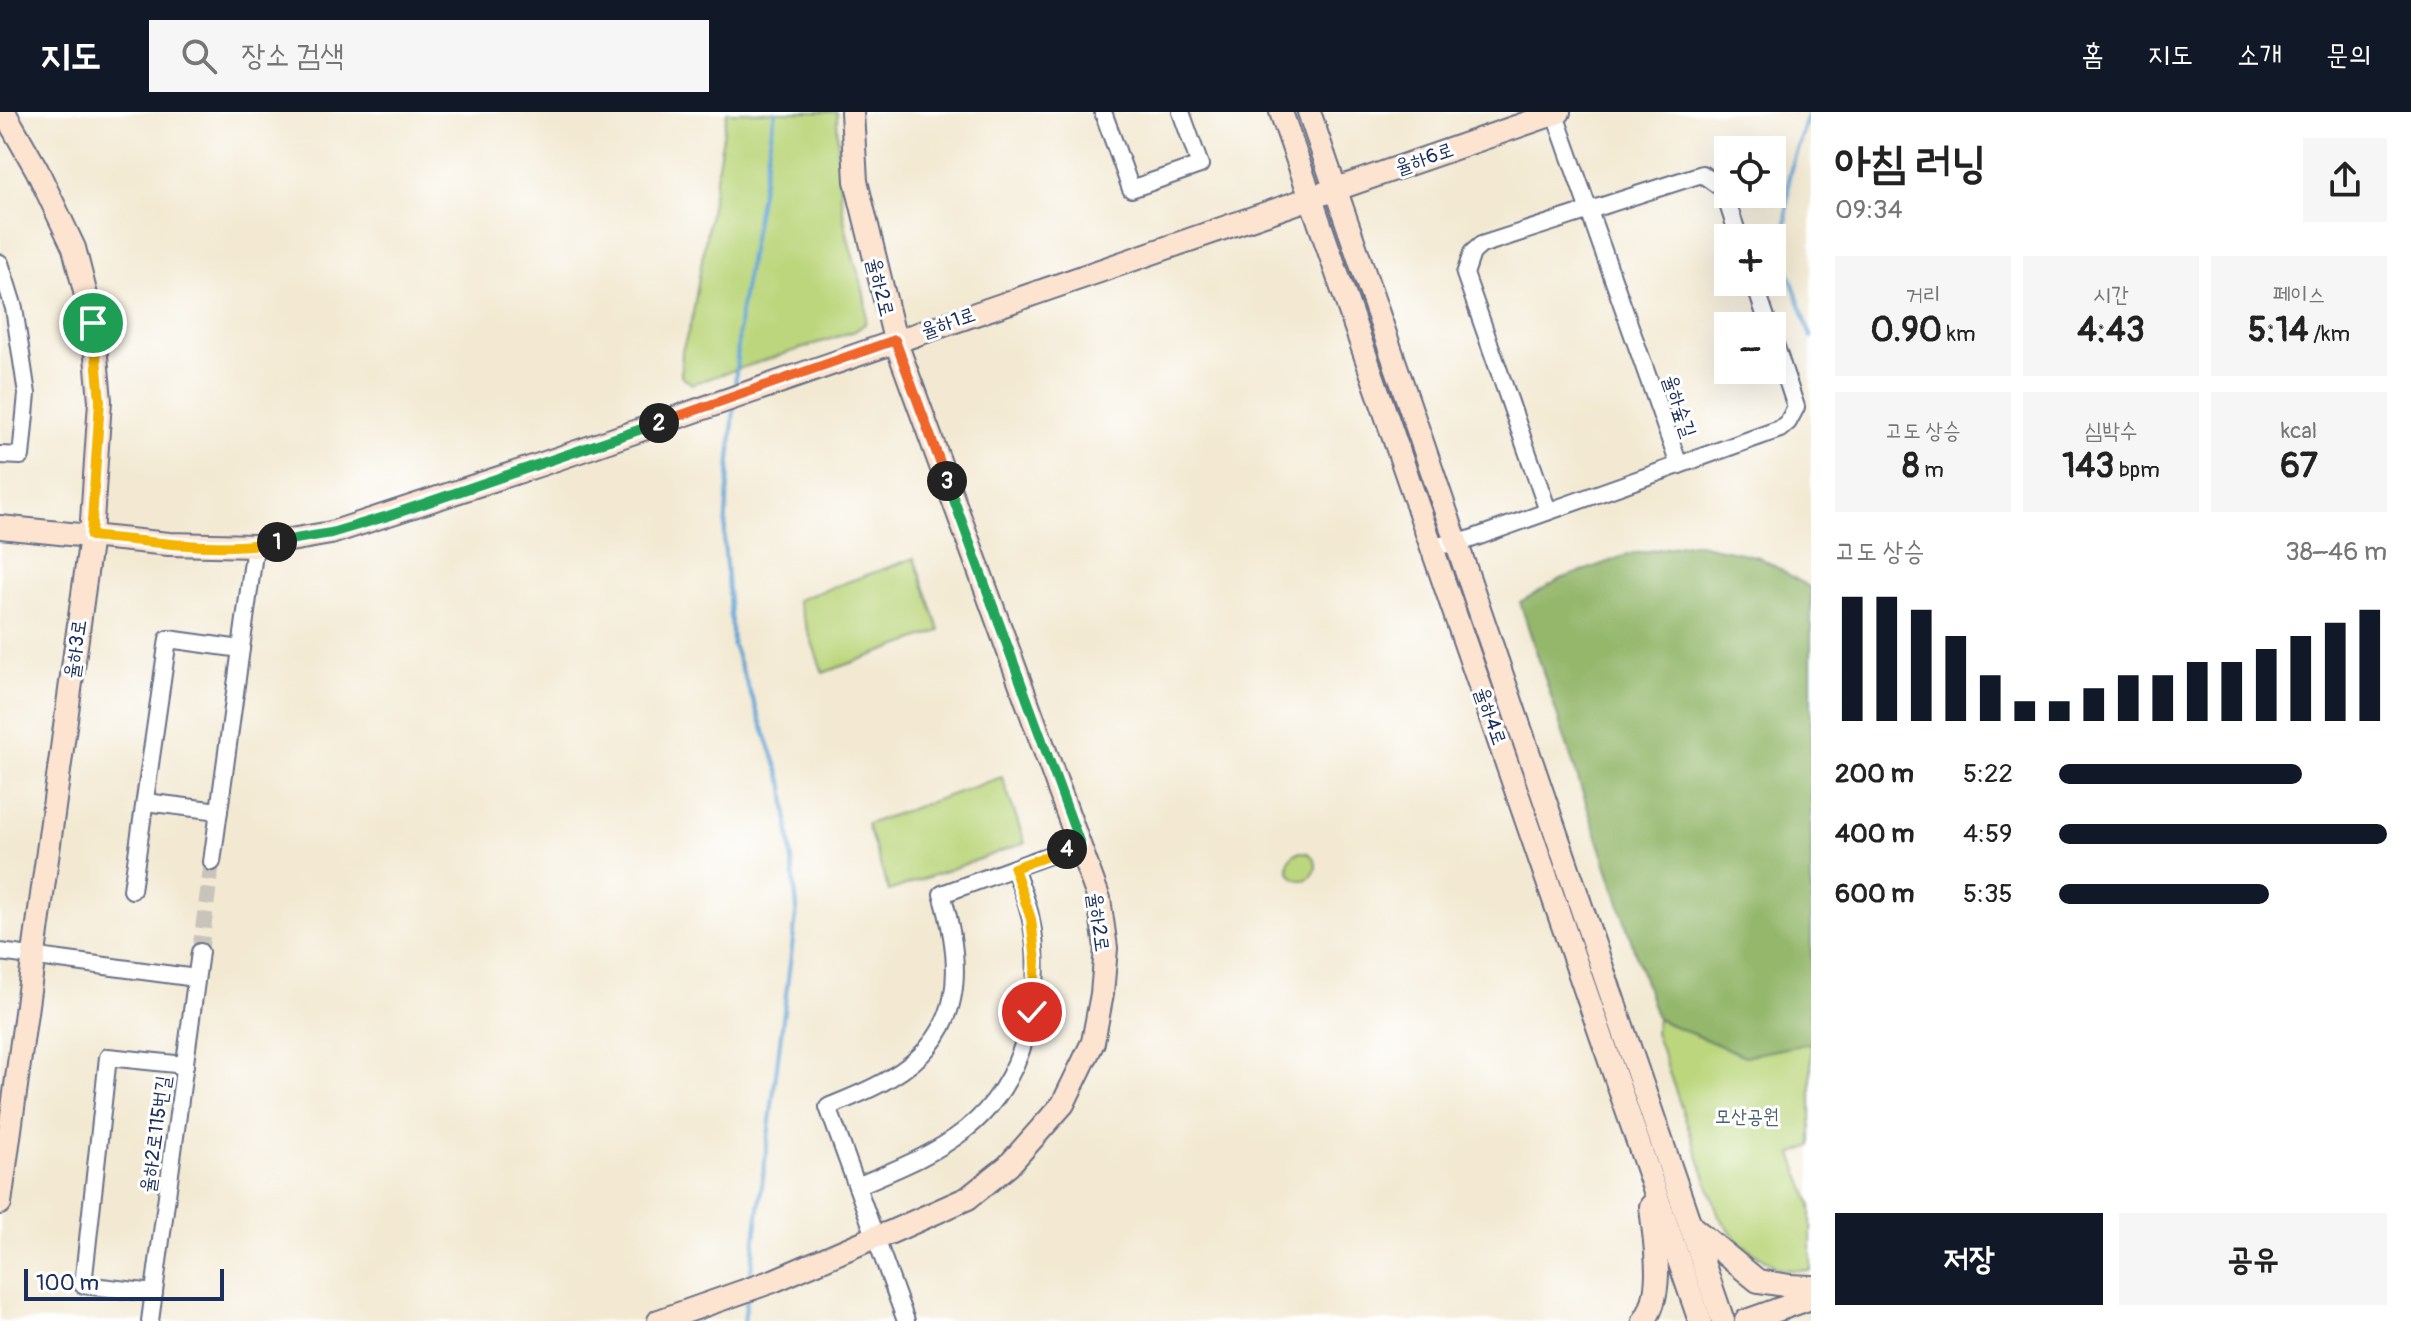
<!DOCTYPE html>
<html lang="ko">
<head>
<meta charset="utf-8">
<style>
	:root { --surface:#fff; --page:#f6f6f6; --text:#222; --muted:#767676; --accent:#111827 }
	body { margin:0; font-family:Pangolin,"Poor Story",sans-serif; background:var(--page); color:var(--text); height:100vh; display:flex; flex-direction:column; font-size:30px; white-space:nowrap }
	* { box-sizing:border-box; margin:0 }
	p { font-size:26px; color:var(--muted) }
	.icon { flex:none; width:44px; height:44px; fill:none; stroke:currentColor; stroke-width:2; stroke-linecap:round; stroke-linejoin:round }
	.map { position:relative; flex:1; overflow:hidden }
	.sheet { display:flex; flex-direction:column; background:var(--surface); width:600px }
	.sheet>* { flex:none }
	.fabs { position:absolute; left:1714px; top:24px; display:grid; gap:16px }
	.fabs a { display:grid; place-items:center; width:72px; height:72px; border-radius:0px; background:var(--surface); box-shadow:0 8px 32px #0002; font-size:40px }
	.scale { position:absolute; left:24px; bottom:20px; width:200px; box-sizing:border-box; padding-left:8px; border:4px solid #1b2f5e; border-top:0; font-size:22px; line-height:28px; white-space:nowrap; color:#1b2f5e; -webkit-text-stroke:6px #fff; paint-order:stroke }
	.pin { position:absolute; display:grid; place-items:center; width:68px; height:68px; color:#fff; margin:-34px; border:4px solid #fff; border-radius:50%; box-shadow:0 2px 8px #0007 }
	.km { position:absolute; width:40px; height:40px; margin:-20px; border-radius:50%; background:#222; color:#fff; font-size:22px; line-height:40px; text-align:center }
	.round { display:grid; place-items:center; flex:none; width:84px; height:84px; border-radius:0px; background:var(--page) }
	.summary { display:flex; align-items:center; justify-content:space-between; height:136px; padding:0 24px }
	h1 { font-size:44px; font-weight:800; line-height:60px }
	.metrics { display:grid; grid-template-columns:repeat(3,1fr); gap:12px; height:136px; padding:8px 24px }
	.metrics div { display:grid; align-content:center; border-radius:0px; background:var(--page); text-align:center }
	.metrics b { font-size:34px; font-weight:800 }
	.metrics small { font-size:22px; font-weight:400 }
	.metrics p { font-size:22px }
	.chart { height:224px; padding:16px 24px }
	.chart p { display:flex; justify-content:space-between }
	.chart svg { width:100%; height:144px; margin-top:8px; stroke:var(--accent); stroke-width:6 }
	.action { display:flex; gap:16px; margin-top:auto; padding:16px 24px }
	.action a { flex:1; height:92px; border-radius:0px; background:var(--accent); color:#fff; font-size:32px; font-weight:800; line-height:92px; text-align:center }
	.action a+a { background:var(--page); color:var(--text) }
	ul { padding:0 24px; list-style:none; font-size:26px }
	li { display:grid; grid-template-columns:128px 96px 1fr; align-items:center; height:60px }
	li i { height:20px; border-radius:10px; background:var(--accent) }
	header { display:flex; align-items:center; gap:48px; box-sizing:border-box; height:112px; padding:0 40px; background:var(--accent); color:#fff }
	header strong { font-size:38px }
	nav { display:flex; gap:44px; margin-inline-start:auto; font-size:28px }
	.search { width:560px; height:72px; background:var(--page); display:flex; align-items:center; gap:20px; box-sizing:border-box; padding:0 28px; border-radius:0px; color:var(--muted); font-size:30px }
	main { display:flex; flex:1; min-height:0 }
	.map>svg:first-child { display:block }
	.green { fill:#bbd67c; stroke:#6b826d; stroke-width:2 }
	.forest { fill:#94b76c; stroke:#587365; stroke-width:2 }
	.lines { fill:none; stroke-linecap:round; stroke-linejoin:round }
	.stream { stroke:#5ea3d3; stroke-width:4 }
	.street-tunnel { stroke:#c8c4bb; stroke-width:16; stroke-dasharray:16 8; stroke-linecap:butt }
	.street-casing { stroke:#677087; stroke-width:20 }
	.secondary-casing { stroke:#677087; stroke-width:26 }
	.street { stroke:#fff; stroke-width:16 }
	.secondary { stroke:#fde4d1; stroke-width:22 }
	.split-1-casing { stroke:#fff; stroke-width:16 }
	.split-2-casing { stroke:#fff; stroke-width:16 }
	.split-3-casing { stroke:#fff; stroke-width:16 }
	.split-4-casing { stroke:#fff; stroke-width:16 }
	.split-5-casing { stroke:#fff; stroke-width:16 }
	.split-1 { stroke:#f5b400; stroke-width:10 }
	.split-2 { stroke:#22a559; stroke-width:10 }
	.split-3 { stroke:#f0652b; stroke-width:10 }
	.split-4 { stroke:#22a559; stroke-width:10 }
	.split-5 { stroke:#f5b400; stroke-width:10 }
	.labels { text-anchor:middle; stroke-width:6; stroke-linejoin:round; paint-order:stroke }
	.street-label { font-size:20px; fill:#1b2f5e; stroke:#fff }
	.park-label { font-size:20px; fill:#4b6167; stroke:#fff }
</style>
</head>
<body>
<header>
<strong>지도</strong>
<div class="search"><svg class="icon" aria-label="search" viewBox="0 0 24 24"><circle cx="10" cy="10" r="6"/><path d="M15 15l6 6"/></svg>장소 검색</div>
<nav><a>홈</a><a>지도</a><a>소개</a><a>문의</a></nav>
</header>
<main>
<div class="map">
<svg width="1811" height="1209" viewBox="0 0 1811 1209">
	<rect width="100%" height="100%" fill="#fff"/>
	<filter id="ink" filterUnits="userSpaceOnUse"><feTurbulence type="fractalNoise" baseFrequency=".0125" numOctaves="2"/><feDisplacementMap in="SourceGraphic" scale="16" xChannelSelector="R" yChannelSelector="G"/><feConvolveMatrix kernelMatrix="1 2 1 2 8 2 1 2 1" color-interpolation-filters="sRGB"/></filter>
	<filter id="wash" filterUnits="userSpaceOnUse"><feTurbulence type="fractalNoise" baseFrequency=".006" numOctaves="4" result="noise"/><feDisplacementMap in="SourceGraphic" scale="32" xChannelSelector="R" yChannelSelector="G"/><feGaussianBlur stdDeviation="1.8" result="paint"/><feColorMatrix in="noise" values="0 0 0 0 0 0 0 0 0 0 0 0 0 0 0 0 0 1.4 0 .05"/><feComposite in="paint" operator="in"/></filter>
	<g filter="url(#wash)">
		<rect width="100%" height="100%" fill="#f3e9d2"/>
		<g class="green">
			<path d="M727,0H837C838,43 838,84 848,126C854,155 870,182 865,212L855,219L692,272L681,264L682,239L692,207Z"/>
			<polygon points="914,446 940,519 823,561 797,488"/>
			<polygon points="1002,665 1025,731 889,779 867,712"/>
			<circle cx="1302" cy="754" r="14"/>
			<polygon points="1657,907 1745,944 1811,931 1811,1034 1792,1042 1811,1092 1811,1159 1779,1157 1737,1129 1719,1104 1655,920"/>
		</g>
		<polygon class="forest" points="1693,431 1759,445 1811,476 1811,931 1745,944 1657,907 1520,490 1561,467 1627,443"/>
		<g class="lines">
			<g class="stream">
				<polyline points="1809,0 1789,63 1784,146 1811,225"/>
				<polyline points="735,276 740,201 775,0"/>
				<polyline points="734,293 724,431 733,533 784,674 797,796 750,1167"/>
				<polyline points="744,1209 747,1188"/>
			</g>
		</g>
	</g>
	<g filter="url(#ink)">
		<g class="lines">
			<polyline class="street-tunnel" points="200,840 212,750"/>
			<g class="street-casing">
				<g id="street">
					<polyline points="1103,0 1131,77 1200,53 1181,0"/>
					<polyline points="1554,0 1679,353"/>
					<polyline points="0,151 14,196 27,282 21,344 0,343"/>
					<polyline points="1754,170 1769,214"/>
					<polyline points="1548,399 1465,162 1472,141 1481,133 1702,62 1723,77 1739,126"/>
					<polyline points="1431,433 1457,432 1780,317 1788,310 1796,295 1772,223"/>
					<polyline points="145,690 219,699"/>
					<polyline points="212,750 255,434"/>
					<polyline points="132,778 168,527 241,537"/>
					<polyline points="0,840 196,866"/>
					<path d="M857,1074C894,1058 932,1044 965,1018C1025,972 1046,880 1031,808C1028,790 1020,773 1014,756"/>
					<polyline points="154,1181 83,1173 108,945 185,953"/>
					<polyline points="150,1209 200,840"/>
					<path d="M906,1209L828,995C849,986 871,978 890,966C965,923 964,856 942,782L1080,732"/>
				</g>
			</g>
			<g class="secondary-casing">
				<g id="secondary">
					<polyline points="1281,0 1700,1209"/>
					<polyline points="1309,0 1723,1209"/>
					<polyline points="0,415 169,432 255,434 331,421 542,352 1559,0"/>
					<polyline points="0,1091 91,424 100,289 93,211 74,136 37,58 4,0"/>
					<polyline points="1692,1115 1758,1169 1790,1174 1811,1175"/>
					<polyline points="659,1209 773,1169 875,1125 889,1121 968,1086 1008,1054 1063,992 1093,930 1102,882 1106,836 1099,787 895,228 856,69 852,0"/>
					<path d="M1644,1209C1666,1179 1654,1128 1651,1094"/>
					<polyline points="1746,1209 1811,1186"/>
				</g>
			</g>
			<use href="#street" class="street"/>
			<use href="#secondary" class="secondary"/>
		</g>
	</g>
	<g class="lines" filter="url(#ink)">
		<g class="split-1-casing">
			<path id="split-1" d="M93,211L100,289L91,424C151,430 217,440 277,430"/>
		</g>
		<g class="split-2-casing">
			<polyline id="split-2" points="277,430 331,421 388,404 659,311"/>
		</g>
		<g class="split-3-casing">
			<polyline id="split-3" points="659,311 895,228 947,369"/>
		</g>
		<g class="split-4-casing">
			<polyline id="split-4" points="947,369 1080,732 1067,737"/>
		</g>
		<g class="split-5-casing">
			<polyline id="split-5" points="1032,900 1036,849 1031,807 1014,756 1067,737"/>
		</g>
		<use href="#split-1" class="split-1"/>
		<use href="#split-2" class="split-2"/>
		<use href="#split-3" class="split-3"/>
		<use href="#split-4" class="split-4"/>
		<use href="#split-5" class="split-5"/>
	</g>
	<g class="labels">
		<g class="street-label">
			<text transform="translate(1424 46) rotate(-19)" y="7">율하6로</text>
			<text transform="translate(881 175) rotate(76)" y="7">율하2로</text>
			<text transform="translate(948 210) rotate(-19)" y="7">율하1로</text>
			<text transform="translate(1680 294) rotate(71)" y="7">율하숲길</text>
			<text transform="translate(75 537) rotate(-82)" y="7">율하3로</text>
			<text transform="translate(1491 604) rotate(71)" y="7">율하4로</text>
			<text transform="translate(1099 810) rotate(82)" y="7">율하2로</text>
			<text transform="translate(155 1022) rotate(-82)" y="7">율하2로115번길</text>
		</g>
		<g class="park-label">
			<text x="1747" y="1011">모산공원</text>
		</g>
	</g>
</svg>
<div class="fabs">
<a><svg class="icon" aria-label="locate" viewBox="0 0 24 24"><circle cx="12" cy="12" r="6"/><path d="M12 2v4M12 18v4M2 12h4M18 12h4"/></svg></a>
<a>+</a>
<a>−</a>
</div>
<div class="scale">100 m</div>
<div class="pin" style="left:93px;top:211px;background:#1e9e55"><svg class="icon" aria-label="arrive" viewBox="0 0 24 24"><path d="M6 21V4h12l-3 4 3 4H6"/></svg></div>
<div class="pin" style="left:1032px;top:900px;background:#d93025"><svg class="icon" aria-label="check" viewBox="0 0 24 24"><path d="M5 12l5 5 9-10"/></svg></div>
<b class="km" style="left:277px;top:430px">1</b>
<b class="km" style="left:659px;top:311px">2</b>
<b class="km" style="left:947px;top:369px">3</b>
<b class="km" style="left:1067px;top:737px">4</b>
</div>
<section class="sheet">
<div class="summary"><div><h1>아침 러닝</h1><p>09:34</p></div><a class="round"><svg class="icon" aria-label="share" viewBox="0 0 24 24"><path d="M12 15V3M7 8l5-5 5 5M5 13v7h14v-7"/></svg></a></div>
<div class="metrics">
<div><p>거리</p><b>0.90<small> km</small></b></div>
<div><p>시간</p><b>4:43</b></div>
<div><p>페이스</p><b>5:14<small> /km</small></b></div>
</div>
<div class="metrics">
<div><p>고도 상승</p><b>8<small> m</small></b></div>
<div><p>심박수</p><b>143<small> bpm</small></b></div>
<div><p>kcal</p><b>67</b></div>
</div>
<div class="chart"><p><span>고도 상승</span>38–46 m</p>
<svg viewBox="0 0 160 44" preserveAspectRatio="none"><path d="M5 44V6M15 44V6M25 44V10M35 44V18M45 44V30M55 44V38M65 44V38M75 44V34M85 44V30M95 44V30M105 44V26M115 44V26M125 44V22M135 44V18M145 44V14M155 44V10"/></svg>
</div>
<ul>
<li><b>200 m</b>5:22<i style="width:74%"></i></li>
<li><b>400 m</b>4:59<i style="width:100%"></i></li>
<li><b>600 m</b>5:35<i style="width:64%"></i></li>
</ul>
<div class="action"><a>저장</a><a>공유</a></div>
</section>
</main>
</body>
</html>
